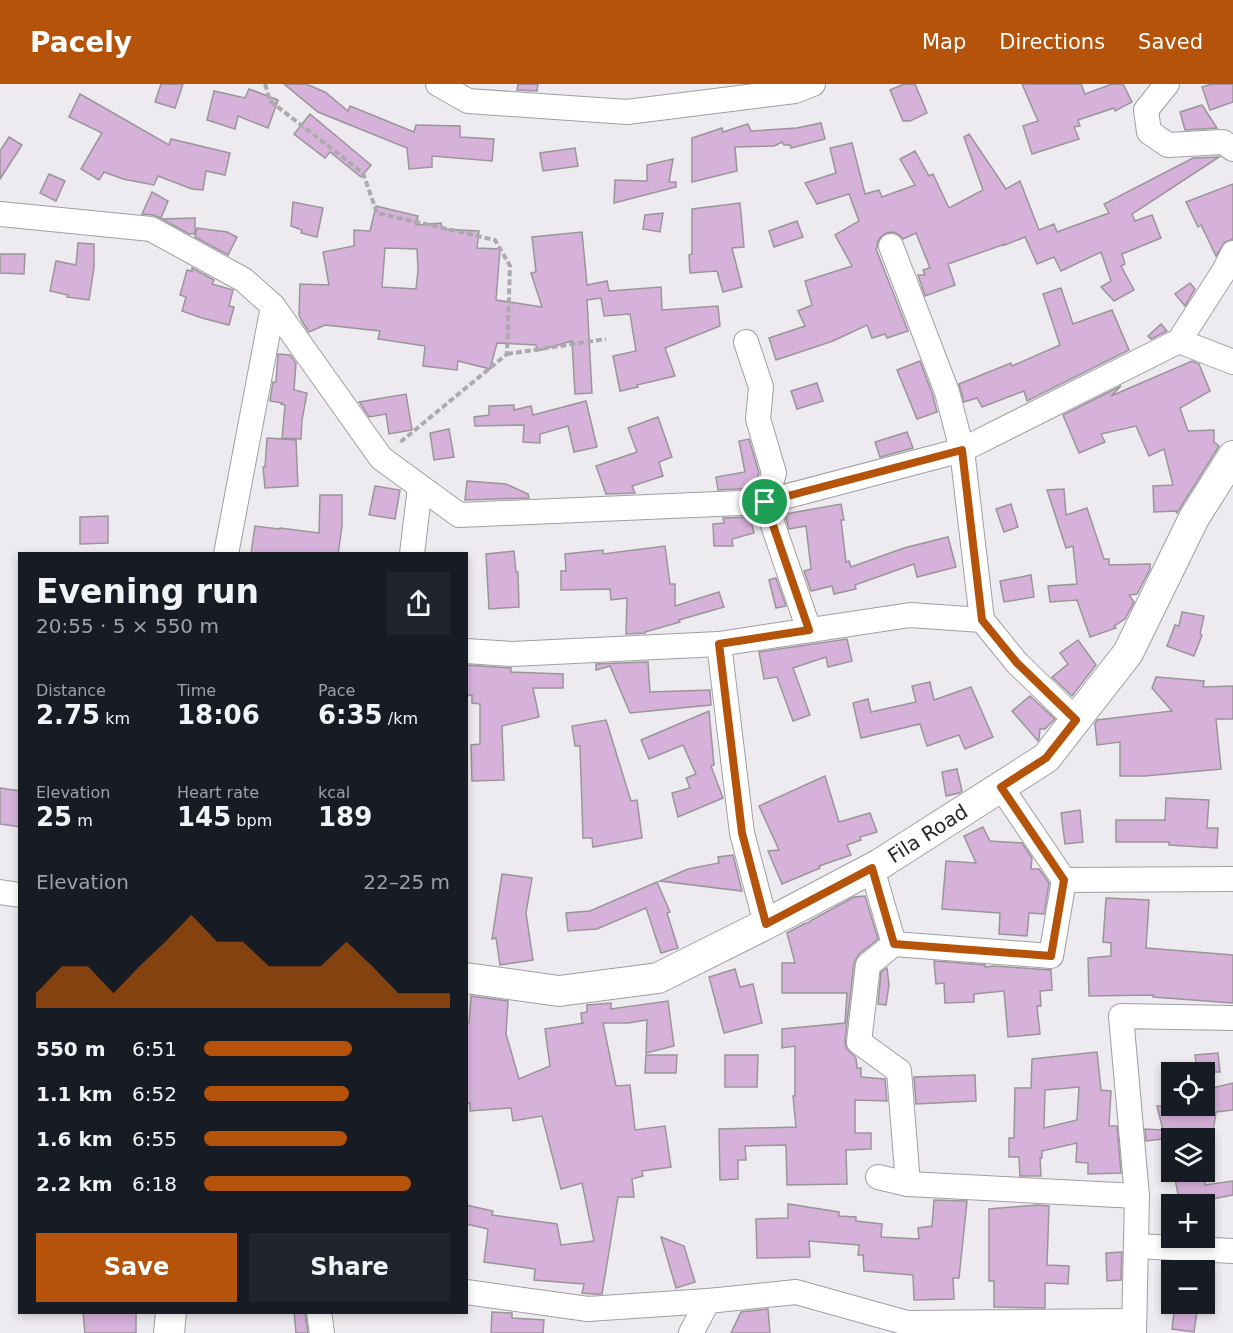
<!DOCTYPE html>
<html lang="en">
<head>
<meta charset="utf-8">
<style>
	:root { --surface:#171b24; --page:#20242c; --text:#f1f3f6; --muted:#9ea1a6; --accent:#b45309 }
	body { margin:0; font-family:"DejaVu Sans",sans-serif; background:var(--page); color:var(--text); height:100vh; display:flex; flex-direction:column; font-size:22px; white-space:nowrap }
	* { box-sizing:border-box; margin:0 }
	p { font-size:20px; color:var(--muted) }
	.icon { flex:none; width:33px; height:33px; fill:none; stroke:currentColor; stroke-width:2; stroke-linecap:round; stroke-linejoin:round }
	.map { position:relative; flex:1; overflow:hidden }
	.sheet { position:absolute; left:18px; top:468px; width:450px; height:762px; display:flex; flex-direction:column; background:var(--surface); border-radius:0px; box-shadow:0 3px 9px #0003 }
	.sheet>* { flex:none }
	.fabs { position:absolute; left:1161px; top:978px; display:grid; gap:12px }
	.fabs a { display:grid; place-items:center; width:54px; height:54px; border-radius:0px; background:var(--surface); box-shadow:0 3px 9px #0003; font-size:30px }
	.pin { position:absolute; display:grid; place-items:center; width:51px; height:51px; color:#fff; margin:-26px; border:3px solid #fff; border-radius:50%; box-shadow:0 2px 6px #0007 }
	.round { display:grid; place-items:center; flex:none; width:63px; height:63px; border-radius:0px; background:var(--page) }
	.headline { display:flex; align-items:center; justify-content:space-between; height:102px; padding:0 18px }
	h1 { font-size:33px; font-weight:700; line-height:45px }
	.figures { display:grid; grid-template-columns:repeat(3,1fr); gap:9px; height:102px; padding:6px 18px }
	.figures div { display:grid; align-content:center }
	.figures b { font-size:26px; font-weight:700 }
	.figures small { font-size:16px; font-weight:400 }
	.figures p { font-size:16px }
	.chart { height:168px; padding:12px 18px }
	.chart p { display:flex; justify-content:space-between }
	.chart svg { width:100%; height:108px; margin-top:6px; fill:var(--accent); opacity:.7 }
	.primary-button { display:flex; gap:12px; margin-top:auto; padding:12px 18px }
	.primary-button a { flex:1; height:69px; border-radius:0px; background:var(--accent); color:#fff; font-size:24px; font-weight:700; line-height:69px; text-align:center }
	.primary-button a+a { background:var(--page); color:var(--text) }
	ul { padding:0 18px; list-style:none; font-size:20px }
	li { display:grid; grid-template-columns:96px 72px 1fr; align-items:center; height:45px }
	li i { height:15px; border-radius:8px; background:var(--accent) }
	header { display:flex; align-items:center; gap:36px; box-sizing:border-box; height:84px; padding:0 30px; background:var(--accent); color:#fff }
	header strong { font-size:28px }
	nav { display:flex; gap:33px; margin-inline-start:auto; font-size:21px }
	.map>svg:first-child { display:block }
	.building { fill:#d6b2db; stroke:#999599; stroke-width:1.5; fill-rule:evenodd }
	.lines { fill:none; stroke-linecap:round; stroke-linejoin:round }
	.minor-casing { stroke:#a19ea3; stroke-width:26 }
	.tertiary-casing { stroke:#a19ea3; stroke-width:32 }
	.path { stroke:#acaaad; stroke-width:4; stroke-dasharray:6 3; stroke-linecap:butt }
	.minor { stroke:#fff; stroke-width:24 }
	.tertiary { stroke:#fff; stroke-width:30 }
	.route-casing { stroke:#fff; stroke-width:12 }
	.route { stroke:#b45309; stroke-width:8 }
	.labels { text-anchor:middle; stroke-width:6; stroke-linejoin:round; paint-order:stroke }
	.street-label { font-size:20px; fill:#272627; stroke:#fbf8fd }
</style>
</head>
<body>
<header>
<strong>Pacely</strong>
<nav><a>Map</a><a>Directions</a><a>Saved</a></nav>
</header>
<div class="map">
<svg width="1233" height="1249" viewBox="0 0 1233 1249">
	<rect width="100%" height="100%" fill="#eeebf0"/>
	<g class="building">
		<polygon points="161,0 183,0 175,24 155,18"/>
		<polygon points="284,0 306,0 325,8 348,27 350,22 414,48 416,41 460,42 460,53 494,55 492,77 432,72 432,83 409,85 407,64 318,28"/>
		<polygon points="518,0 538,0 537,7 517,6"/>
		<polygon points="904,0 915,0 927,29 910,37 903,37 890,6"/>
		<polygon points="1022,0 1081,0 1085,10 1112,0 1123,0 1132,18 1115,27 1114,24 1078,36 1080,42 1074,43 1079,55 1032,70 1023,42 1038,37"/>
		<polygon points="1212,0 1233,0 1233,18 1210,26 1202,3"/>
		<polygon points="249,5 278,16 268,44 238,32 235,45 207,36 214,7 245,14"/>
		<polygon points="80,10 169,61 171,55 230,69 225,91 206,87 203,106 192,105 158,92 154,101 123,95 104,88 99,96 81,85 102,49 69,33"/>
		<polygon points="1202,21 1217,44 1185,46 1180,28"/>
		<polygon points="310,30 371,81 361,93 330,68 325,74 294,50"/>
		<polygon points="821,39 825,55 791,64 790,61 784,61 782,58 774,62 735,63 737,87 692,98 692,54 722,44 723,48 748,40 751,47 797,44"/>
		<polygon points="969,50 1006,105 1020,97 1039,146 1054,140 1057,148 1109,129 1104,120 1193,74 1219,73 1132,130 1135,137 1152,131 1161,154 1122,170 1125,180 1121,182 1134,206 1114,217 1101,203 1111,197 1101,168 1061,187 1054,173 1037,180 1025,153 1005,161 1005,160 948,180 955,201 925,212 918,191 925,191 923,186 930,184 916,149 903,155 899,151 894,148 886,149 880,154 877,159 877,164 876,165 908,247 887,254 885,250 872,254 867,241 833,257 776,276 769,254 805,242 798,227 812,221 805,197 852,182 835,151 859,137 849,110 817,120 805,99 836,89 830,64 852,59 865,110 879,106 882,113 915,101 900,75 915,67 929,92 933,90 949,124 983,106 964,53"/>
		<polygon points="9,53 22,61 0,95 0,67"/>
		<polygon points="575,64 578,82 543,87 540,69"/>
		<polygon points="673,75 669,98 676,98 676,103 614,119 615,96 647,97 647,81"/>
		<polygon points="49,90 65,97 56,117 40,109"/>
		<polygon points="1233,100 1233,155 1225,158 1216,172 1201,141 1198,143 1186,118"/>
		<polygon points="152,108 168,117 161,134 153,131 142,130"/>
		<polygon points="293,118 323,124 317,153 301,149 302,146 291,142"/>
		<polygon points="740,119 744,163 732,164 742,203 723,208 717,187 690,189 689,171 692,170 692,125"/>
		<path d="M376,122L418,132L416,141L441,139L442,145L479,147L477,164L500,165L496,216L542,223L531,189L536,188L532,153L582,148L587,201L607,197L609,207L661,203L662,226L718,222L720,242L665,264L675,292L637,301L638,303L620,307L613,272L636,267L630,230L604,232L601,214L587,216L592,309L575,310L572,257L537,267L536,261L497,259L490,285L458,277L457,286L423,282L425,262L378,255L380,247L325,241L309,248L303,239L299,231L300,200L329,201L323,168L354,162V146L370,147ZM385,164L417,165L418,186L416,205L382,203Z"/>
		<polygon points="663,129 660,148 643,145 645,131"/>
		<polygon points="195,134 195,150 189,150 162,135"/>
		<polygon points="797,137 803,153 774,163 769,147"/>
		<polygon points="197,144 227,148 237,153 228,171 195,153"/>
		<polygon points="78,159 94,160 94,183 89,216 67,213 68,211 50,207 56,177 76,181"/>
		<polygon points="0,170 25,170 24,190 0,189"/>
		<polygon points="192,184 214,196 212,200 233,206 229,222 234,223 229,241 202,234 182,227 186,213 180,211 187,186 192,187"/>
		<polygon points="1190,199 1195,205 1185,222 1175,210"/>
		<polygon points="1061,204 1073,240 1112,226 1129,266 1027,317 1024,307 982,323 977,314 964,318 959,300 1011,279 1012,282 1060,261 1043,210"/>
		<polygon points="1161,240 1167,247 1151,255 1148,252"/>
		<polygon points="278,270 290,271 296,279 294,306 307,309 302,336 301,355 282,354 285,321 281,320 282,319 270,317 273,298 276,298"/>
		<polygon points="920,277 933,312 937,328 917,335 897,286"/>
		<polygon points="1192,277 1199,280 1210,307 1180,324 1188,347 1214,346 1214,358 1219,362 1177,429 1176,427 1154,428 1153,402 1173,401 1164,365 1149,372 1136,342 1101,350 1105,358 1079,369 1063,331 1121,302 1111,312"/>
		<polygon points="817,299 823,317 797,325 791,307"/>
		<polygon points="406,310 412,346 389,350 386,330 369,333 360,319 359,318"/>
		<polygon points="586,317 597,363 574,368 568,342 540,350 540,359 523,358 524,341 475,342 474,333 489,331 489,322 514,321 514,326 531,322 533,331"/>
		<polygon points="658,333 672,373 659,378 663,392 632,402 635,409 606,410 596,382 637,368 628,344"/>
		<polygon points="449,345 454,373 434,376 430,349"/>
		<polygon points="907,348 913,364 880,373 875,358"/>
		<polygon points="267,354 296,356 298,402 265,404 263,383 265,383"/>
		<polygon points="749,355 759,389 754,404 718,406 716,393 745,388 739,357"/>
		<polygon points="467,397 506,400 528,410 529,414 465,416"/>
		<polygon points="375,402 400,406 395,435 369,431"/>
		<polygon points="1064,405 1066,431 1087,424 1104,475 1109,475 1109,481 1150,480 1150,485 1137,510 1129,511 1134,518 1125,535 1114,542 1116,544 1090,553 1077,516 1050,518 1048,502 1077,500 1073,462 1066,464 1047,406"/>
		<polygon points="320,411 342,411 342,442 338,470 251,470 255,442 279,445 280,444 319,449"/>
		<polygon points="841,420 844,436 841,436 846,478 849,477 851,483 904,464 948,453 956,483 917,493 914,480 855,501 856,505 834,510 832,502 811,507 804,487 811,485 806,442 789,445 785,430"/>
		<polygon points="1011,420 1018,443 1004,448 996,425"/>
		<polygon points="108,432 108,459 80,460 80,433"/>
		<polygon points="750,433 754,449 732,455 733,462 714,462 713,440 724,439 723,434"/>
		<polygon points="665,462 670,500 675,500 675,522 719,508 724,523 679,536 680,538 645,548 645,549 626,550 627,514 611,516 610,505 561,506 561,487 566,487 565,470 603,466 603,470"/>
		<polygon points="514,467 516,488 518,488 519,523 489,525 486,470"/>
		<polygon points="1031,491 1034,513 1004,518 1000,497"/>
		<polygon points="776,494 786,522 776,524 769,496"/>
		<polygon points="1182,528 1204,532 1200,550 1202,551 1194,572 1167,562 1175,541 1179,542"/>
		<polygon points="847,555 852,577 828,583 826,573 793,584 810,631 793,637 777,593 764,595 759,568"/>
		<polygon points="1078,556 1096,581 1072,612 1052,593 1068,580 1060,569"/>
		<polygon points="648,578 650,608 710,606 711,621 630,629 610,582 596,586 596,580"/>
		<polygon points="466,581 511,584 511,588 563,590 563,604 533,604 539,633 502,642 504,696 472,697 471,661 480,660 480,620 472,619 472,611 466,612"/>
		<polygon points="1156,593 1204,597 1203,603 1233,602 1233,635 1216,635 1221,685 1145,692 1120,692 1120,658 1097,661 1095,640 1097,636 1172,627 1152,604"/>
		<polygon points="930,598 934,616 971,603 993,653 965,665 959,651 927,662 920,640 861,654 853,619 868,615 871,628 916,618 912,602"/>
		<polygon points="1030,612 1055,635 1045,645 1040,645 1039,655 1038,657 1012,627"/>
		<polygon points="709,627 714,681 711,682 723,714 678,733 672,709 690,704 686,694 696,690 683,661 649,675 641,656"/>
		<polygon points="606,636 631,717 637,716 642,754 593,763 592,754 583,754 580,662 575,662 572,642"/>
		<polygon points="957,685 962,707 959,709 946,712 942,688"/>
		<polygon points="825,692 839,738 870,729 877,748 860,753 861,756 847,761 851,771 819,782 820,784 782,800 768,767 779,766 759,722"/>
		<polygon points="0,704 20,707 20,743 0,740"/>
		<polygon points="1166,714 1209,716 1207,744 1218,744 1217,764 1169,761 1169,758 1116,758 1116,736 1165,736"/>
		<polygon points="1080,726 1083,758 1065,760 1061,729"/>
		<polygon points="983,743 990,757 1022,759 1032,774 1031,785 1039,785 1049,799 1044,830 1029,829 1027,852 999,850 1000,829 942,825 946,777 976,779 964,752"/>
		<polygon points="733,771 742,807 660,797 688,785 719,779 718,773"/>
		<polygon points="502,790 532,794 526,829 533,876 500,881 496,854 492,855"/>
		<polygon points="657,798 670,828 667,829 678,864 661,869 646,824 597,845 568,847 566,829 590,827"/>
		<polygon points="865,812 878,855 859,870 854,879 845,956 846,964 856,974 857,984 861,984 861,993 885,995 887,1017 855,1016 855,1049 871,1049 871,1065 846,1066 847,1100 787,1101 786,1061 745,1062 746,1076 738,1076 738,1095 720,1096 719,1045 796,1043 793,1012 795,1012 795,962 782,964 782,945 845,939 847,909 782,909 782,879 795,879 787,849 804,840 810,838 810,837 854,813"/>
		<polygon points="1106,814 1149,816 1146,864 1233,871 1233,919 1153,913 1153,911 1089,912 1088,874 1111,872 1111,859 1103,858"/>
		<polygon points="934,877 985,881 985,883 994,882 1051,886 1052,906 1040,907 1041,922 1037,922 1040,950 1008,953 1004,907 974,910 974,918 945,919 944,899 936,900"/>
		<polygon points="887,884 889,901 886,921 878,920 881,888"/>
		<polygon points="735,885 740,903 753,900 762,939 724,949 709,893"/>
		<polygon points="471,912 508,917 506,950 519,995 550,982 545,945 584,939 582,939 581,929 587,928 587,921 611,919 611,925 668,917 674,962 646,969 647,936 628,939 603,939 616,1002 630,1001 635,1046 665,1042 671,1083 642,1087 643,1092 632,1095 634,1113 618,1113 602,1210 592,1210 582,1209 584,1200 534,1196 535,1185 484,1178 488,1145 466,1140 466,1121 493,1127 492,1131 557,1140 561,1161 594,1157 582,1099 561,1105 542,1032 513,1037 511,1024 470,1027 470,1019 466,1020 466,939 469,939"/>
		<path d="M1097,968L1101,1006L1111,1007L1109,1042H1117L1121,1089L1088,1090V1079L1076,1078L1077,1059L1042,1067V1074H1040L1041,1092H1020L1019,1073H1009V1054H1014L1015,1004H1031L1032,975ZM1079,1003L1077,1036L1044,1044L1045,1006Z"/>
		<polygon points="1218,969 1220,988 1197,988 1195,971"/>
		<polygon points="646,971 677,971 676,989 645,989"/>
		<polygon points="725,971 758,971 757,1003 725,1003"/>
		<polygon points="975,991 976,1017 916,1020 914,993"/>
		<polygon points="1233,999 1233,1026 1216,1028 1212,1054 1172,1054 1146,1057 1145,1045 1163,1046 1157,1022 1204,1022 1204,1006"/>
		<polygon points="1206,1088 1205,1101 1233,1097 1233,1111 1187,1120 1180,1120 1175,1095"/>
		<polygon points="934,1116 967,1117 959,1194 953,1194 954,1215 914,1216 913,1191 864,1187 863,1171 858,1171 859,1161 809,1157 810,1173 757,1174 756,1135 788,1134 788,1120 839,1128 839,1132 856,1133 856,1137 882,1140 881,1153 919,1155 918,1144 932,1142"/>
		<polygon points="1037,1121 1049,1122 1047,1181 1069,1182 1068,1200 1045,1199 1045,1224 994,1223 994,1197 989,1197 989,1125"/>
		<polygon points="661,1153 684,1162 695,1198 676,1204"/>
		<polygon points="1122,1168 1121,1196 1107,1197 1106,1169"/>
		<polygon points="1175,1220 1198,1220 1194,1248 1172,1245"/>
		<polygon points="768,1225 770,1249 731,1249 741,1228"/>
		<polygon points="83,1228 136,1228 136,1249 85,1249"/>
		<polygon points="294,1228 305,1228 308,1249 296,1249"/>
		<polygon points="492,1228 512,1229 512,1234 544,1236 543,1249 491,1249"/>
	</g>
	<g class="lines">
		<g class="minor-casing">
			<g id="minor">
				<polyline points="438,0 468,17 627,28 795,7 813,0"/>
				<polyline points="1167,0 1146,26 1149,48 1168,61 1223,58 1233,65"/>
				<polyline points="0,130 151,145 244,196 273,222 381,374 459,431 765,418 962,366 1179,257 1224,187 1233,169"/>
				<polyline points="891,162 947,308 962,366 982,536"/>
				<polyline points="1179,257 1233,278"/>
				<polyline points="746,258 761,303 758,335 774,389 765,418 809,546"/>
				<polyline points="226,470 273,222"/>
				<polyline points="412,470 420,403"/>
				<polyline points="719,560 742,749 766,840"/>
				<polyline points="466,567 512,570 719,560 910,531 982,536 1017,579 1076,636"/>
				<polyline points="1001,703 1064,796 1233,795"/>
				<polyline points="872,784 894,860 1051,872 1064,796"/>
				<polyline points="0,808 20,811"/>
				<polyline points="894,860 868,881 859,958 899,987 908,1100"/>
				<polyline points="878,1093 908,1100 1137,1112"/>
				<polyline points="1136,1162 1233,1167"/>
				<polyline points="466,1208 588,1225 708,1217 796,1208 907,1239 1134,1237"/>
				<polyline points="319,1228 322,1249"/>
				<polyline points="691,1249 708,1217"/>
				<polyline points="1134,1249 1137,1112 1121,932 1233,934"/>
			</g>
		</g>
		<g class="tertiary-casing">
			<g id="tertiary">
				<path id="s1" d="M466,894L559,907L658,894L766,840L880,780L1046,674L1128,569L1194,434L1233,372"/>
				<polyline points="169,1249 171,1228"/>
			</g>
		</g>
		<g class="path">
			<polyline points="265,0 270,17 363,89 377,129 495,156 510,182 507,270 398,360"/>
			<polyline points="507,270 606,255"/>
		</g>
		<use href="#minor" class="minor"/>
		<use href="#tertiary" class="tertiary"/>
	</g>
	<g class="lines">
		<g class="route-casing">
			<polygon id="route" points="962,366 982,536 1017,579 1076,636 1046,674 1001,703 1064,796 1051,872 894,860 872,784 766,840 742,749 719,560 809,546 765,418"/>
		</g>
		<use href="#route" class="route"/>
	</g>
	<g class="labels">
		<g class="street-label">
			<text dy="7" stroke="none"><textPath href="#s1" startOffset="500">Fila Road</textPath></text>
		</g>
	</g>
</svg>
<div class="fabs">
<a><svg class="icon" aria-label="locate" viewBox="0 0 24 24"><circle cx="12" cy="12" r="6"/><path d="M12 2v4M12 18v4M2 12h4M18 12h4"/></svg></a>
<a><svg class="icon" aria-label="layers" viewBox="0 0 24 24"><path d="M12 4l9 5-9 5-9-5zM3 14l9 5 9-5"/></svg></a>
<a>+</a>
<a>−</a>
</div>
<div class="pin" style="left:765px;top:418px;background:#1e9e55"><svg class="icon" aria-label="arrive" viewBox="0 0 24 24"><path d="M6 21V4h12l-3 4 3 4H6"/></svg></div>
<section class="sheet">
<div class="headline"><div><h1>Evening run</h1><p>20:55 · 5 × 550 m</p></div><a class="round"><svg class="icon" aria-label="share" viewBox="0 0 24 24"><path d="M12 15V3M7 8l5-5 5 5M5 13v7h14v-7"/></svg></a></div>
<div class="figures">
<div><p>Distance</p><b>2.75<small> km</small></b></div>
<div><p>Time</p><b>18:06</b></div>
<div><p>Pace</p><b>6:35<small> /km</small></b></div>
</div>
<div class="figures">
<div><p>Elevation</p><b>25<small> m</small></b></div>
<div><p>Heart rate</p><b>145<small> bpm</small></b></div>
<div><p>kcal</p><b>189</b></div>
</div>
<div class="chart"><p><span>Elevation</span>22–25 m</p>
<svg viewBox="0 0 160 44" preserveAspectRatio="none"><path d="M0 44V38L10 27L20 27L30 38L40 27L50 17L60 6L70 17L80 17L90 27L100 27L110 27L120 17L130 27L140 38L150 38L160 38V44z"/></svg>
</div>
<ul>
<li><b>550 m</b>6:51<i style="width:60%"></i></li>
<li><b>1.1 km</b>6:52<i style="width:59%"></i></li>
<li><b>1.6 km</b>6:55<i style="width:58%"></i></li>
<li><b>2.2 km</b>6:18<i style="width:84%"></i></li>
</ul>
<div class="primary-button"><a>Save</a><a>Share</a></div>
</section>
</div>
</body>
</html>
